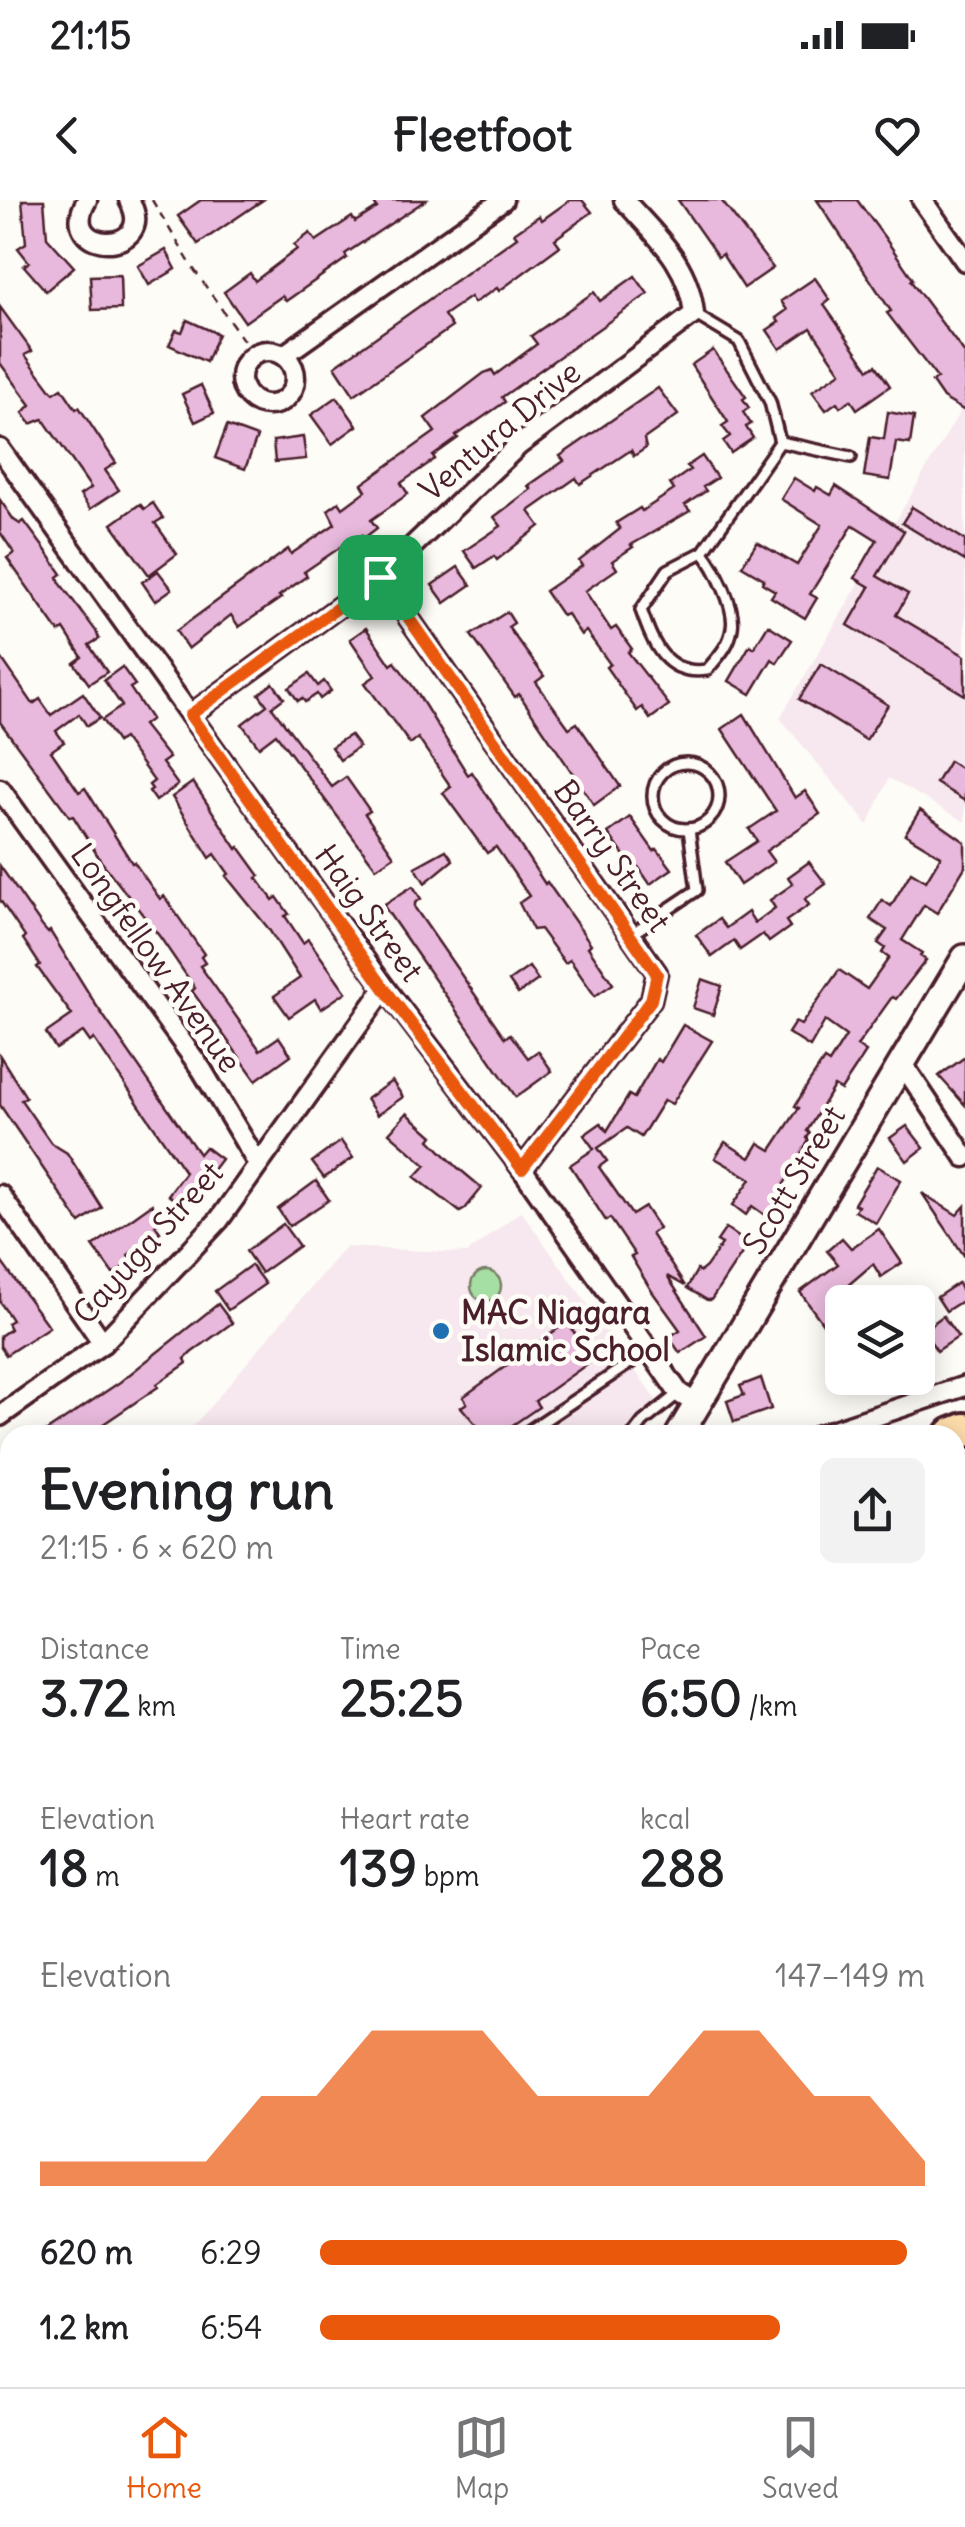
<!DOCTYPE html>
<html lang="en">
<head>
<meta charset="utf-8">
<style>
	:root { --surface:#fff; --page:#f2f2f2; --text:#202124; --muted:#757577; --line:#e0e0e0; --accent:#ea580c }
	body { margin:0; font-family:Delius,sans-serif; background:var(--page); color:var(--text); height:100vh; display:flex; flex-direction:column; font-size:38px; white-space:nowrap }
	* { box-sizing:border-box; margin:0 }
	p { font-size:32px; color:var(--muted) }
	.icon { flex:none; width:55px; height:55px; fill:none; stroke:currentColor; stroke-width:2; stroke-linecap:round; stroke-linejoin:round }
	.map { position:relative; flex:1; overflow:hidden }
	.details { position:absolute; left:0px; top:1225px; width:965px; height:962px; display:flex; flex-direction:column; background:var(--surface); border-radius:30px 30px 0 0; box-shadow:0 5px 25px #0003 }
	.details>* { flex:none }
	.buttons { position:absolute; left:825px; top:1085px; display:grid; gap:20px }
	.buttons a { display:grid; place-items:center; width:110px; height:110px; border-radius:15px; background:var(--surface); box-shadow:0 5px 25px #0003; font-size:50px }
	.pin { position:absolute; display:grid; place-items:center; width:85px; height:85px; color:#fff; margin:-42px; border-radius:20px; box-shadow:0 5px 15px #0006 }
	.round { display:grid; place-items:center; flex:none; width:105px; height:105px; border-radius:15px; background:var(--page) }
	.head { display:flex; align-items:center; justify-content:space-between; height:170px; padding:0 40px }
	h1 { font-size:55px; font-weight:800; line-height:75px }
	.stats { display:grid; grid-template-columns:repeat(3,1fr); gap:15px; height:170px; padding:10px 40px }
	.stats div { display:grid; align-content:center }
	.stats b { font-size:50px; font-weight:800 }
	.stats small { font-size:28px; font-weight:400 }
	.stats p { font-size:28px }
	.chart { height:280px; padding:20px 40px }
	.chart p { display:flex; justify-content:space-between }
	.chart svg { width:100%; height:180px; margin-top:10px; fill:var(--accent); opacity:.7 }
	ul { padding:0 40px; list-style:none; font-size:32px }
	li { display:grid; grid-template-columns:160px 120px 1fr; align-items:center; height:75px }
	li i { height:25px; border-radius:12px; background:var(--accent) }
	.status { display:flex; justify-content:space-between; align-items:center; height:70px; padding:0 50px; background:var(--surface); direction:ltr }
	.status svg { height:28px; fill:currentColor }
	header { display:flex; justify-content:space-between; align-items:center; height:130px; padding:0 40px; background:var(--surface); font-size:45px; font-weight:800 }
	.menu { display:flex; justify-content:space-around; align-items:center; height:140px; border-top:2px solid var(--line); background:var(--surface); font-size:28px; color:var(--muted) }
	.menu a { display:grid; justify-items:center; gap:5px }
	.menu .active { color:var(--accent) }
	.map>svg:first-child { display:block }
	.built { fill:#f7e8ef }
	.green { fill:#a6dfa3; stroke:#787f67; stroke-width:2.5 }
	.building { fill:#e8b9dc; stroke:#4a1f2b; stroke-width:2.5 }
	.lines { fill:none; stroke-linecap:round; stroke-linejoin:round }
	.lane-casing { stroke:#4a1f2b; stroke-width:16 }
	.street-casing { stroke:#4a1f2b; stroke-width:25 }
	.secondary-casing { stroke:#4a1f2b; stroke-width:32 }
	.highway-casing { stroke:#4a1f2b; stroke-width:40 }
	.path { stroke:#4a1f2b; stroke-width:2.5; stroke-dasharray:8 8; stroke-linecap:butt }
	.lane { stroke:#fdfcf7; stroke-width:9 }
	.street { stroke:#fdfcf7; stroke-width:18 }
	.secondary { stroke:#fdfcf7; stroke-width:25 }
	.highway { stroke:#fddcac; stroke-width:32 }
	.route-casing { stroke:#fff; stroke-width:20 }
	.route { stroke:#ea580c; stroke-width:12 }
	.poi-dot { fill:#1f6fb2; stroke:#fdfcf7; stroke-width:4 }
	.labels { text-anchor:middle; stroke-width:9; stroke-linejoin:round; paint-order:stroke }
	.street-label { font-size:32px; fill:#4a1f2b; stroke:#fdfcf7 }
	.poi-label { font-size:32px; font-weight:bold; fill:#4a1f2b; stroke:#fdfcf7; text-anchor:start }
</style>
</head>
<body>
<div class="status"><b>21:15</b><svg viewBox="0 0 49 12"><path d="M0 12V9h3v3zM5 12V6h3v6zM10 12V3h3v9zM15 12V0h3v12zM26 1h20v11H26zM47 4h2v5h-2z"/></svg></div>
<header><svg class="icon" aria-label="back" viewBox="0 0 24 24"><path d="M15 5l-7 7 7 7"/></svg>Fleetfoot<svg class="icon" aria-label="heart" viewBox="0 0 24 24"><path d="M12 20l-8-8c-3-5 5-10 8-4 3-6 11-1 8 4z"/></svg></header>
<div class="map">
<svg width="965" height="2187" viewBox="0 0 965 2187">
	<rect width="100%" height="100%" fill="#fdfcf7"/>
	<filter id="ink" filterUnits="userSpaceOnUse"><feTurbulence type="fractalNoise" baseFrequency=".01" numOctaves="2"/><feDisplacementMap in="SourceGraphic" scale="20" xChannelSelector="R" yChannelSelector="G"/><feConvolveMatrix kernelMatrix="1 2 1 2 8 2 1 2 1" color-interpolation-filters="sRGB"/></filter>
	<g filter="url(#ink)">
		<g class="built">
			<polygon points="965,203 965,622 889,578 868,625 780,518"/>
			<polygon points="521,1011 662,1208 646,1235 186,1235 345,1047 467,1053"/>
			<polygon points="0,1803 10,1817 10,2178 121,2178 117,2187 0,2187"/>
		</g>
		<circle class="green" cx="486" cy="1086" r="15"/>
		<g class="building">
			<polygon points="22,0 44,0 47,37 74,67 46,91 24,66 29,62 18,48 26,43"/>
			<polygon points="201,0 263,0 198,44 178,16"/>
			<polygon points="372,0 426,0 345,54 347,58 286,101 282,96 245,122 224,92 250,73 255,81 297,49 294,45 310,33 316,41 352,17 355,22 377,8"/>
			<polygon points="570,0 582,0 592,12 555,39 560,46 499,91 497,88 474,103 470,97 444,115 452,127 354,195 335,166 517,37 514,33 539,16 542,20"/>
			<polygon points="678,0 721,0 773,68 744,88 722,54 718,57"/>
			<polygon points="817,0 857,0 885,38 913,79 911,81 915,87 965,154 965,211 943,198 932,182 937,178 887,113 891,111"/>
			<polygon points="166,50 176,69 149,85 138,66"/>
			<polygon points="120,75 121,109 92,110 90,76"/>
			<polygon points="635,76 648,94 502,197 505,202 456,236 458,238 433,256 435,259 401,283 408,294 371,320 377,328 364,338 362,335 350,344 348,342 304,372 307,376 279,396 281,398 239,427 231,415 188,449 176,431 288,349 291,354 335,324 328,310 339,302 343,308 366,291 362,284 435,232 425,218 484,173 492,170 495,175 537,144 531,136 594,92 600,101"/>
			<polygon points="815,78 830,100 824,105 869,169 876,165 890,186 857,209 851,200 840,207 837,202 826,210 812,191 841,172 811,128 780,149 767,130 779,122 776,118 787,110 781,101"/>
			<polygon points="0,107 32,151 25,155 52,191 54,193 62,188 76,209 79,207 116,263 105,270 119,290 90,309 80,295 91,288 43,219 31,224 23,213 31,205 0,163"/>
			<polygon points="187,120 218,134 206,162 169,145 176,130 182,132"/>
			<polygon points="713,150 746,197 743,199 749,208 743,212 751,224 746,227 753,238 731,253 723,241 730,236 722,226 728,222 691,165"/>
			<polygon points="201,185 214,213 195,222 182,194"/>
			<polygon points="658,188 678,215 644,239 646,248 634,256 631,250 580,284 576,278 529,311 540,326 497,360 494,356 476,368 464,351 501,326 494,317 531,289 528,286 564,261 560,256"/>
			<polygon points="337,197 357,226 332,244 311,215"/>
			<polygon points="888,212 914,217 910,244 896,242 890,280 864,276 870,237 884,239"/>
			<polygon points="227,226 257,237 245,269 215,258"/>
			<polygon points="303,237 306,259 275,262 273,241"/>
			<polygon points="702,256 717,278 703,287 706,291 685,305 690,311 631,345 633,347 612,361 617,369 585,391 611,430 616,427 632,449 628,452 669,505 650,519 642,507 637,511 606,467 610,464 586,431 581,435 567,414 562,416 545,391 582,366 579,361 620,329 616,323 640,308 642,311 674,290 670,284 690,270 687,266"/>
			<polygon points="794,278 815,291 817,287 831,295 836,286 904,331 877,376 908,394 896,415 965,456 965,495 848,425 870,387 855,378 877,340 853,325 810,394 817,398 805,418 771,397 775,391 762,383 764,379 742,366 757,342 797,365 822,325 781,299"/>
			<polygon points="0,300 14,320 20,324 24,321 44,348 62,374 58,377 60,383 96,431 99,439 89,445 107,472 89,484 74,463 82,457 64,429 59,432 7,358 14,353 0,332"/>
			<polygon points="153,303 163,318 155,323 177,354 149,375 112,324 140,304 144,309"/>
			<polygon points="912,307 965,340 965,361 902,323"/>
			<polygon points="458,367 471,385 445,403 432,385"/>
			<polygon points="158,371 172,389 155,401 142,382"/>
			<polygon points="507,412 514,423 508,427 544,476 536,482 569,528 577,523 620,586 594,605 519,494 515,497 471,435"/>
			<polygon points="768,425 792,440 777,463 772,459 751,494 729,481 750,445 754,448"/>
			<polygon points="366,428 391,465 395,462 414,488 468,575 472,572 545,684 547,682 591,744 588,747 613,784 595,796 570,760 565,763 540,729 533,730 519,703 529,696 496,647 487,653 443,593 451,587 418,538 410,544 365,483 375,476 350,439"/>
			<polygon points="0,456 33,504 40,499 51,515 83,493 100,518 87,526 79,514 56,531 64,542 51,551 79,592 85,588 132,663 134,662 160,699 164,696 204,754 201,757 205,763 200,766 260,850 279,837 291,855 256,880 192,791 195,788 160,737 101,661 73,616 70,617 0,522"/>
			<polygon points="821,464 888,505 866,540 799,499"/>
			<polygon points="122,467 135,485 130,488 151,519 143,525 169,558 162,563 178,585 156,601 149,591 152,589 149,585 154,581 123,538 117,542 102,520 122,506 104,480"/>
			<polygon points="309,474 318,486 324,481 331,491 320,499 317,494 305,502 302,498 298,501 289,488"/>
			<polygon points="273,483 284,498 272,507 332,587 346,577 370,611 365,614 394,656 376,668 276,534 259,547 242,524 267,505 259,494"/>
			<polygon points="744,514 795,598 805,591 820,614 766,651 774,662 740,685 725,662 757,641 749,629 776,611 722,529"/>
			<polygon points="350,535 359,547 340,560 331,547"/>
			<polygon points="949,561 965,571 965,601 936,583"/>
			<polygon points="193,582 237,649 239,647 260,676 257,678 273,700 277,697 289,714 285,716 303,743 308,739 346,792 321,809 315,799 289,817 274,796 300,778 268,728 226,676 229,674 215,654 210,658 172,597"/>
			<polygon points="920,610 965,642 965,667 937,713 924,705 902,740 922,753 920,756 926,760 896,799 892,797 857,846 866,852 841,890 834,886 807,931 810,933 807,938 809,940 775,1000 780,1003 769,1018 752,1006 746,1015 733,1005 751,979 715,958 725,942 750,958 759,943 771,950 799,908 795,906 808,884 824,860 829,863 846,836 825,821 810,847 788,833 795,822 801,825 839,770 867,789 889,758 882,753 885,748 878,743 887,730 870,719 882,700 891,706 911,672 926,681 941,656 905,634"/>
			<polygon points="630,617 654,651 657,649 672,669 650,684 637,665 633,668 608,633"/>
			<polygon points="446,650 453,660 425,683 415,667"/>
			<polygon points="809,662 826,684 805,699 809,705 786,721 790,727 769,742 763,734 740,750 734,741 712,757 696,735 719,719 726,728 748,712 755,723 775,708 770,700 793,684 788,677"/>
			<polygon points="0,666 42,726 48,733 50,731 96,805 199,954 205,947 221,959 185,1007 168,995 185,972 94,839 90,842 83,832 56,849 46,833 72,815 37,767 40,765 23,739 25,737 0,700"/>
			<polygon points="413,686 421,699 415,703 415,708 505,838 510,834 528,858 538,851 552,871 516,897 383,705"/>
			<polygon points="529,767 538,780 518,794 509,781"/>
			<polygon points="702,779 722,786 713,815 693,808"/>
			<polygon points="683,825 712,841 672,904 664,900 641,937 627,928 598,948 607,961 599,967 632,1015 645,1007 659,1028 651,1034 685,1086 667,1076 706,1136 680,1153 669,1137 680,1130 651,1090 631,1057 635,1055 610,1018 606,1021 570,965 594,949 584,935 601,923 607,931 629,895 634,898 657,859 661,862"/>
			<polygon points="0,856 26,897 21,900 51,943 67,953 102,1008 80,1023 0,905"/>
			<polygon points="965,857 965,905 939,876"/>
			<polygon points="392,881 403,897 377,915 366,899"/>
			<polygon points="407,913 433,936 430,940 457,967 482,988 465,1009 460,1012 415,977 426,965 389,933"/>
			<polygon points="907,926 924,948 907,961 890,938"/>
			<polygon points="341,941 353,958 324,978 312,962"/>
			<polygon points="877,966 901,980 876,1023 855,1011 858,1006 854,1004"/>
			<polygon points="316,981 329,1000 289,1026 278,1009"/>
			<polygon points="922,993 957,1015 965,1006 965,1057"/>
			<polygon points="152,1004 163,1020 155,1025 160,1032 128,1055 132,1061 113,1074 93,1046"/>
			<polygon points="283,1024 299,1046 261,1073 246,1051"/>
			<polygon points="726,1028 748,1044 711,1100 707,1100 687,1088 697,1070 700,1072 706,1067 722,1044 717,1041"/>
			<polygon points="879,1029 902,1063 881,1077 873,1064 840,1092 842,1110 823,1124 800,1092 838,1064 827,1051 842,1038 851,1048"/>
			<polygon points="0,1060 49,1127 6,1155 0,1146 0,1136 10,1129 7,1123 12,1120 0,1102"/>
			<polygon points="251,1065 265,1084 228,1110 215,1091"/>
			<polygon points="958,1083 965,1099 946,1111 937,1097"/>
			<polygon points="218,1104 232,1123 191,1153 185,1159 187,1163 157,1184 158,1187 87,1235 41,1235 120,1182"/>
			<polygon points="943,1116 958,1137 937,1151 931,1142 918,1151 918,1134"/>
			<polygon points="567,1122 593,1160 535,1201 539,1207 498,1235 485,1235 461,1207 467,1203 463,1197"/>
			<polygon points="761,1178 771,1209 734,1222 727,1201 744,1195 740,1186"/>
		</g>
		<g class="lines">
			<g class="lane-casing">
				<g id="lane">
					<polyline points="694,114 739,141 770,202 780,242"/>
					<polyline points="780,242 851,257"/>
					<path d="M703,352C715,367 736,408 732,428C730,445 718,457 707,470C665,476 653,444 641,410L668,370L703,352L780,242"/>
					<circle cx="686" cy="596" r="33"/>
					<polyline points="630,735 697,690 689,629"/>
					<polyline points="529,1235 527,1232 648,1151"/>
					<polyline points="633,1235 643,1222 679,1193"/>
					<polyline points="0,1846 10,1861"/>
					<polyline points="240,2178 253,2187"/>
					<polyline points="561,2178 568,2187"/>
					<polyline points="206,2187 212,2178"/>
				</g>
			</g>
			<g class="street-casing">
				<g id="street">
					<path d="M87,0C54,56 161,56 129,0"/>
					<polyline points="922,0 965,61"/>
					<circle cx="268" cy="178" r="27"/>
					<polyline points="284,155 503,0"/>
					<polyline points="0,249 385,788 522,969 679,1193 697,1204"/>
					<polyline points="380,377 657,773 651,800 522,969"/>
					<path d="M190,515L380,377L519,245L694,114C689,63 657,37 624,0"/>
					<polyline points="0,589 202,870 258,964"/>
					<polyline points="902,863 965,957"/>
					<polyline points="0,995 103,1143"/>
					<polyline points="0,1216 103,1143 219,1020 385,788"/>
					<polyline points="819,1235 965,1186"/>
					<polyline points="0,1355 10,1369"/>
					<polyline points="955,1470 965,1484"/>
					<polyline points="0,1508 10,1505"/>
					<polyline points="419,2178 426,2187"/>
				</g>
			</g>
			<g class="secondary-casing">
				<g id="secondary">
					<polyline points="679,1235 965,758"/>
					<polyline points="955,1339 965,1336"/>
					<polyline points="0,1662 10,1659"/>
					<polyline points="143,2187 148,2178"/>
				</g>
			</g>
			<g class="highway-casing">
				<g id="highway">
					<polyline points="952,1235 965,1230"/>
					<polyline points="955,1277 965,1274"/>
					<polyline points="0,1555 10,1552"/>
					<polyline points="0,1626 10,1620"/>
				</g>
			</g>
			<polyline class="path" points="152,0 193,68 253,154"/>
			<use href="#lane" class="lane"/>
			<use href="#street" class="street"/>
			<use href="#secondary" class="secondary"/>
			<use href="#highway" class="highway"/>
		</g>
	</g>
	<g class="lines" filter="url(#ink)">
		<g class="route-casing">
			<polygon id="route" points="380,377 657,774 651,800 522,969 384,788 190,515"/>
		</g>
		<use href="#route" class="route"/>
	</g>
	<circle class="poi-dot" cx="441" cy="1131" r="10"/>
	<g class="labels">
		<g class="street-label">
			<text transform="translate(500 231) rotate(-40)" y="11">Ventura Drive</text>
			<text transform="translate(612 656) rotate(55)" y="11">Barry Street</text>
			<text transform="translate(369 713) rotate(54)" y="11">Haig Street</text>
			<text transform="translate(156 758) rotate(55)" y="11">Longfellow Avenue</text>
			<text transform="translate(794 980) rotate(-59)" y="11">Scott Street</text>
			<text transform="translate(148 1043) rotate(-48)" y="11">Cayuga Street</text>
		</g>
		<g class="poi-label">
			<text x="461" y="1124">MAC Niagara<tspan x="461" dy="37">Islamic School</tspan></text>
		</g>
	</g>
</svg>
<div class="buttons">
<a><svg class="icon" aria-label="layers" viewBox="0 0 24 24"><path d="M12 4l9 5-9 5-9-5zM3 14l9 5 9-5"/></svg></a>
</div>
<div class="pin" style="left:380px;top:377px;background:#1e9e55"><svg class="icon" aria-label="arrive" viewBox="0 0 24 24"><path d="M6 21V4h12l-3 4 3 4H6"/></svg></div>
<section class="details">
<div class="head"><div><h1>Evening run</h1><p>21:15 · 6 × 620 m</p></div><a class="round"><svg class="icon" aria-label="share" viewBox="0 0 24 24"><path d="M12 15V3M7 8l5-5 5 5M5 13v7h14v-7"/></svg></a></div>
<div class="stats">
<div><p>Distance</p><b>3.72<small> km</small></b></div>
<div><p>Time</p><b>25:25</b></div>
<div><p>Pace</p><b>6:50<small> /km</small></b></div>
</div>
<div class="stats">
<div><p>Elevation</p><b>18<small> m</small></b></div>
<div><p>Heart rate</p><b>139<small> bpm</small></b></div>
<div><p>kcal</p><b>288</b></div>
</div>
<div class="chart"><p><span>Elevation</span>147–149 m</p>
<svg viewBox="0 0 160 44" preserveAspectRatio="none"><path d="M0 44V38L10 38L20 38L30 38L40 22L50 22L60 6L70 6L80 6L90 22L100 22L110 22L120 6L130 6L140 22L150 22L160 38V44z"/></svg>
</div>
<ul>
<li><b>620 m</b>6:29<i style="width:97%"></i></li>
<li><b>1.2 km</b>6:54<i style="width:76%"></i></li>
</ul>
</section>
</div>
<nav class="menu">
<a class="active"><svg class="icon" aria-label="home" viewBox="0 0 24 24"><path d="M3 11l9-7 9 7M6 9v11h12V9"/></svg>Home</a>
<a><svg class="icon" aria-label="map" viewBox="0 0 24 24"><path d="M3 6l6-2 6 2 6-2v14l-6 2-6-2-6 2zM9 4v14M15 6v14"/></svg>Map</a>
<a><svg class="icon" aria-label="saved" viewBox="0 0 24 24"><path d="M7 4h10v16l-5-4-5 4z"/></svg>Saved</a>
</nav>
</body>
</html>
